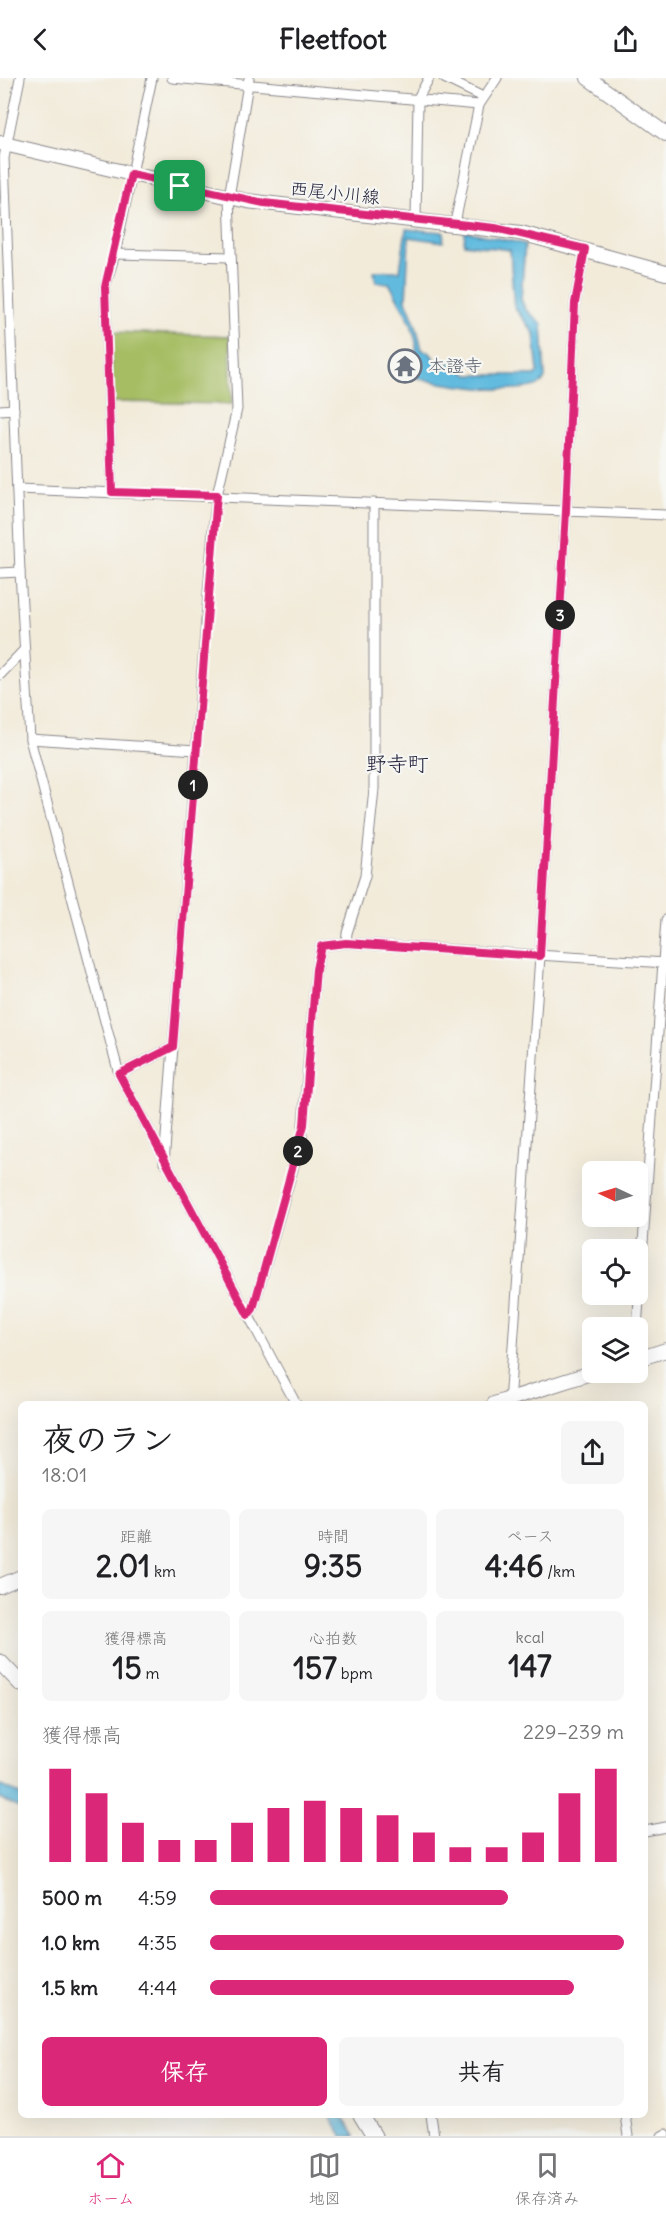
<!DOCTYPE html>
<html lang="ja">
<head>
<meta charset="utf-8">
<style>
	:root { --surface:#fff; --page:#f6f6f6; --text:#202124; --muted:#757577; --line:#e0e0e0; --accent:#db2777 }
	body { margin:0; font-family:Delius,"Klee One",sans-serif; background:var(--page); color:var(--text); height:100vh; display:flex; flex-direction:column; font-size:22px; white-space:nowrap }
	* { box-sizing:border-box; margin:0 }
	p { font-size:20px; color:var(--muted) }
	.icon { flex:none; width:33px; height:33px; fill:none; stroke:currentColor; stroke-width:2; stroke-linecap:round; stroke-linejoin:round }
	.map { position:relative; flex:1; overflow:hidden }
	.drawer { position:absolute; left:18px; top:1323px; width:630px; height:717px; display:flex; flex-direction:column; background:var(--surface); border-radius:9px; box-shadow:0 6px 24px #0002 }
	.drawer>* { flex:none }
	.needle { width:39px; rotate:274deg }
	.tools { position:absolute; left:582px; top:1083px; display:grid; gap:12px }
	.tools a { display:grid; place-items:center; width:66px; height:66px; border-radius:9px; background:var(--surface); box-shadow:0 6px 24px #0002; font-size:30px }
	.pin { position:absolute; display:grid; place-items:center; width:51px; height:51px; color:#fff; margin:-26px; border-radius:12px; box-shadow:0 3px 9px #0006 }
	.km { position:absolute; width:30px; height:30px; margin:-15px; border-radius:50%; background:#222; color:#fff; font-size:16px; line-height:30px; text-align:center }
	.round { display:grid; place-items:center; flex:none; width:63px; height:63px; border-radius:9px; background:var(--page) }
	.headline { display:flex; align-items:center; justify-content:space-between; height:102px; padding:0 24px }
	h1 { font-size:33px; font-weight:800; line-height:45px }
	.stats { display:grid; grid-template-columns:repeat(3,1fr); gap:9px; height:102px; padding:6px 24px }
	.stats div { display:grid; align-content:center; border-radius:9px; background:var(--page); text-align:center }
	.stats b { font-size:30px; font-weight:800 }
	.stats small { font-size:16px; font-weight:400 }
	.stats p { font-size:16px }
	.chart { height:168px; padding:12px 24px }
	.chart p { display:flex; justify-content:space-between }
	.chart svg { width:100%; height:108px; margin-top:6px; stroke:var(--accent); stroke-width:6 }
	.cta { display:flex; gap:12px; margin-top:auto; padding:12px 24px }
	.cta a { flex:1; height:69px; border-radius:9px; background:var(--accent); color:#fff; font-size:24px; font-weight:800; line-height:69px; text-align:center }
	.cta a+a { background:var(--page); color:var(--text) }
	ul { padding:0 24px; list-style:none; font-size:20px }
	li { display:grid; grid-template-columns:96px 72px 1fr; align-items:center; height:45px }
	li i { height:15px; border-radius:8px; background:var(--accent) }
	header { display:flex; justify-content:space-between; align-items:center; height:78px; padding:0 24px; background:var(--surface); font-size:27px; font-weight:800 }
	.menu { display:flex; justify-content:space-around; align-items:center; height:84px; border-top:2px solid var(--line); background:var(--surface); font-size:16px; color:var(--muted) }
	.menu a { display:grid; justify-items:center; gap:3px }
	.menu .on { color:var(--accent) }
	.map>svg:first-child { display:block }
	.green { fill:#a6bd63; stroke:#64704f; stroke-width:1.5 }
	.water { fill:#62bbdf; stroke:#426e8d; stroke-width:1.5 }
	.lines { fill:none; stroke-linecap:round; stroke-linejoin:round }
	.street-casing { stroke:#8a868a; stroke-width:11 }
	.secondary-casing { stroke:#8a868a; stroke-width:16 }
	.primary-casing { stroke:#8a868a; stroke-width:17 }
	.street { stroke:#fff; stroke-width:9 }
	.secondary { stroke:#fff; stroke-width:14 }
	.primary { stroke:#fff; stroke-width:15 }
	.route-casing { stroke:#fff; stroke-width:12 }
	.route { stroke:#db2777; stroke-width:8 }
	.labels { text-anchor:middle; stroke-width:4.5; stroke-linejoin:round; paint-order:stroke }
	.street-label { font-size:18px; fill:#22223b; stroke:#f6f6f2 }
	.worship-label { font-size:18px; fill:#5b616d; stroke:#f6f6f2; text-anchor:start }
	.quarter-label { font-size:21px; fill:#22223b; stroke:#f6f6f2 }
</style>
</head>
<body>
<header><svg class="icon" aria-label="back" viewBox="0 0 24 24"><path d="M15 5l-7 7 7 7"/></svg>Fleetfoot<svg class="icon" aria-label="share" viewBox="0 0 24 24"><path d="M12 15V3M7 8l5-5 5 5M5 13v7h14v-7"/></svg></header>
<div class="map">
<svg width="666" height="2058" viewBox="0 0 666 2058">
	<rect width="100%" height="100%" fill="#f6f6f2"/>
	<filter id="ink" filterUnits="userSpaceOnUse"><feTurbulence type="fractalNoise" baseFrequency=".0167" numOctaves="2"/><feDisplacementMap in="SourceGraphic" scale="12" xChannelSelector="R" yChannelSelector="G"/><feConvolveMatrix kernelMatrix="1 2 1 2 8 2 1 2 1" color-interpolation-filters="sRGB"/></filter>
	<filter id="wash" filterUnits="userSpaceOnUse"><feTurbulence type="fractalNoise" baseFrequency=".008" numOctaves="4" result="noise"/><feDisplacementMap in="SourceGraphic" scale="24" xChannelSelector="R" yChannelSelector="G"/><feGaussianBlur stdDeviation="1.35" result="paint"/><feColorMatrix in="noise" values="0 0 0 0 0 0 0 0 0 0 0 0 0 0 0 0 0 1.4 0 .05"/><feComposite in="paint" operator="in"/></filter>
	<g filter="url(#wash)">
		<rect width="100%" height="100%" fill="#f2ebda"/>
		<polygon class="green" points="110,254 230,258 232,326 112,324"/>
		<g class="water">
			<path d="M406,151L444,154L443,164L409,159L406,222L416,247L422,272L429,274L437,284L454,286L468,297H535L538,294L534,255L514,229L510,172L464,166L465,153L525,166L521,221L525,231L542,246L545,300L542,305C522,319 433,306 412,298L415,294L409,289L410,284L416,281V264L411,245L389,205L376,204L374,193H400Z"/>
			<polygon points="0,1707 21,1717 21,1731 0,1721"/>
			<polygon points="329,2037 341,2037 355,2058 342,2058"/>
		</g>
	</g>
	<g filter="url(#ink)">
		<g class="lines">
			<g class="street-casing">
				<g id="street">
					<polyline points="20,0 4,80 20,494 30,661 119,996 296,1326"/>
					<polyline points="152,0 115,176 230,179"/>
					<polyline points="172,0 479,27"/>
					<polyline points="444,0 483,19"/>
					<polyline points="416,142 418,20 429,0"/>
					<polyline points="455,145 479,27 497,0"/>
					<polyline points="0,332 14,331"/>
					<polyline points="17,411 666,437"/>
					<polyline points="112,414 105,209 115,176"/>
					<polyline points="0,495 20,494"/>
					<polyline points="0,597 23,573"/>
					<polyline points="30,661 196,672"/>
					<polyline points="346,865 347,855 365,798 374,711 374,425"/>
					<polyline points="119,996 173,969"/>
					<polyline points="164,1085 213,452 217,417 237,331 229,119 249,0"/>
					<polyline points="248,1237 253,1231 302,1059 316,891 321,868 346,865 666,885"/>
					<polyline points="637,1250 666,842"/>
					<polyline points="509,1326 540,878 566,433 575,225 585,171"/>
					<polyline points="645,1753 666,1749"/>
					<polyline points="431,2037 434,2058"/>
					<polyline points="625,2037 628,2058"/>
					<polyline points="662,2058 666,2056"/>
				</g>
			</g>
			<g class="secondary-casing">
				<g id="secondary">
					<polyline points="588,0 666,56"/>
					<polyline points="0,65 247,123 521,155 666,195"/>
					<polyline points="638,1281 666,1272"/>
					<polyline points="494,1326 594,1294"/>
					<polyline points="0,1508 21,1499"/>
				</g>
			</g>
			<g class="primary-casing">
				<g id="primary">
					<polyline points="0,1584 21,1606"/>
					<polyline points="361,2037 374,2058"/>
				</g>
			</g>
			<use href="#street" class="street"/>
			<use href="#secondary" class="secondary"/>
			<use href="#primary" class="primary"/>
		</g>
	</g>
	<g class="lines" filter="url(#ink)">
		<g class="route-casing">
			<polygon id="route" points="131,96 264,125 495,150 585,171 575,225 566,433 540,878 346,865 321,868 316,891 304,1047 253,1231 248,1237 119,996 173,969 217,417 112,414 105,209"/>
		</g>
		<use href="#route" class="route"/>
	</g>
	<defs>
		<g id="temple-ring" transform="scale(1.725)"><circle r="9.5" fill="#f6f6f2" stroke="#6b7280" stroke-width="1.5"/><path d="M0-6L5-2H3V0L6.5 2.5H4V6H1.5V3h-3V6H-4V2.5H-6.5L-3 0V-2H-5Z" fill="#6b7280"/></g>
	</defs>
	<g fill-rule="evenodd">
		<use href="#temple-ring" x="405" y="288"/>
	</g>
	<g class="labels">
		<g class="street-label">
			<text transform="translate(335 115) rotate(6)" y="6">西尾小川線</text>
		</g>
		<g class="worship-label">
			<text x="428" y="294">本證寺</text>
		</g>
		<g class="quarter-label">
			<text x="397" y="693">野寺町</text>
		</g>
	</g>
</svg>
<div class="tools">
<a><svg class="needle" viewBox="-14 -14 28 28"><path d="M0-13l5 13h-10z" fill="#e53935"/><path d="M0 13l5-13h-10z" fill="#757577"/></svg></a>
<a><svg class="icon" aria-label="locate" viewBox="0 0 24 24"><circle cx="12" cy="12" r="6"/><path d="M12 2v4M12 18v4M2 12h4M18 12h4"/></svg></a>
<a><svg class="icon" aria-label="layers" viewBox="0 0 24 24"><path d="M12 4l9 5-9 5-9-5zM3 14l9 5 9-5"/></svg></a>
</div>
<div class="pin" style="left:180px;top:108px;background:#1e9e55"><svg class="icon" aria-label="arrive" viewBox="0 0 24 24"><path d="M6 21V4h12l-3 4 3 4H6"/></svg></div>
<b class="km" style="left:193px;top:707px">1</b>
<b class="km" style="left:298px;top:1073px">2</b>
<b class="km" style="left:560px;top:537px">3</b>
<section class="drawer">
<div class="headline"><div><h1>夜のラン</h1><p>18:01</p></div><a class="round"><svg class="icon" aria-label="share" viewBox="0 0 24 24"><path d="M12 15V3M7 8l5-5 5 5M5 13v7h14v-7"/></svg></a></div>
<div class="stats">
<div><p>距離</p><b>2.01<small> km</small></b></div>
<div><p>時間</p><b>9:35</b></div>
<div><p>ペース</p><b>4:46<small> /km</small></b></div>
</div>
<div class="stats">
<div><p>獲得標高</p><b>15<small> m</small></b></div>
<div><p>心拍数</p><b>157<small> bpm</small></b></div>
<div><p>kcal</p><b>147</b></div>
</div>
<div class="chart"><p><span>獲得標高</span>229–239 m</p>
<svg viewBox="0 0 160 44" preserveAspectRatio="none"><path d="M5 44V6M15 44V16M25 44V28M35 44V35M45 44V35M55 44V28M65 44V22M75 44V19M85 44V22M95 44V25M105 44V32M115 44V38M125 44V38M135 44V32M145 44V16M155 44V6"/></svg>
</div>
<ul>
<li><b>500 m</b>4:59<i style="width:72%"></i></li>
<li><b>1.0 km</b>4:35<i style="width:100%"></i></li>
<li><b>1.5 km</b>4:44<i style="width:88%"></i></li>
</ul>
<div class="cta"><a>保存</a><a>共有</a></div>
</section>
</div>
<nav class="menu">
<a class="on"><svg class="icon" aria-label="home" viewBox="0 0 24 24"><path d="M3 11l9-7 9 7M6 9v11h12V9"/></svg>ホーム</a>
<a><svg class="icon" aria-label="map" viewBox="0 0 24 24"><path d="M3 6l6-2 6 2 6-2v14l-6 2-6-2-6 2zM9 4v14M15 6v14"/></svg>地図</a>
<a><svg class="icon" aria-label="saved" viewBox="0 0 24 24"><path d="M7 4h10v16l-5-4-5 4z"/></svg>保存済み</a>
</nav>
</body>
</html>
